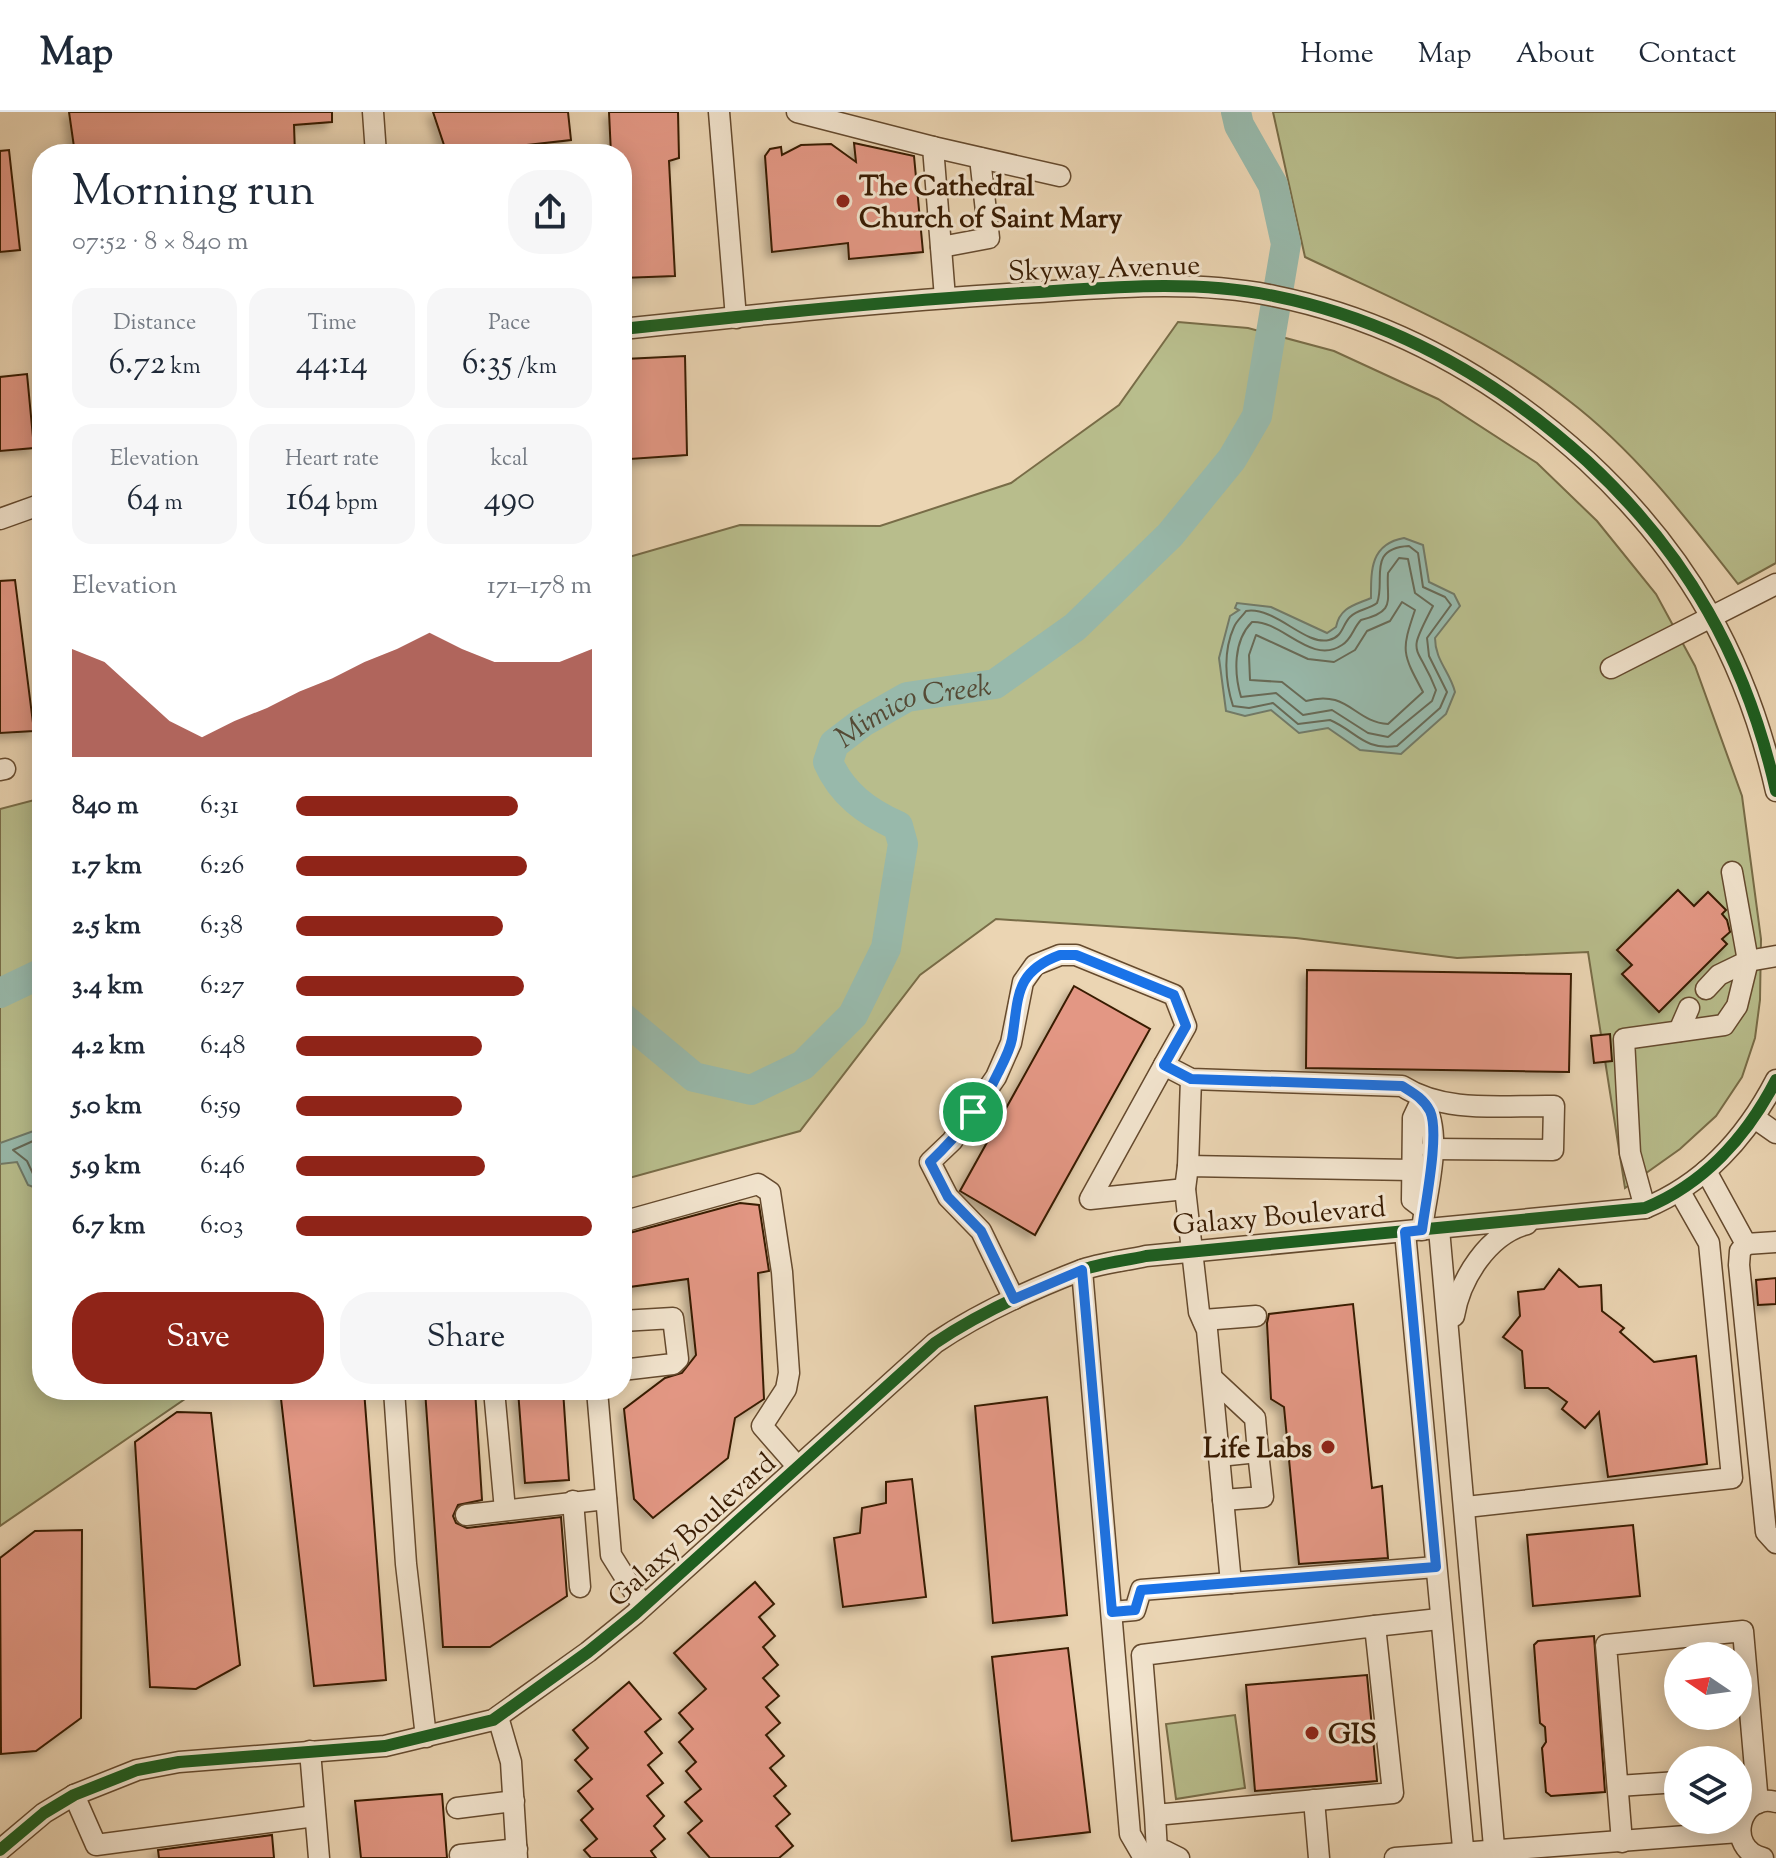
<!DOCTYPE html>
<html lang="en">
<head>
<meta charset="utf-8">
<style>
	:root { --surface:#fff; --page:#f6f6f7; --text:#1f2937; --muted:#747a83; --line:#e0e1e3; --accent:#8f2418 }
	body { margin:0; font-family:"Sorts Mill Goudy",serif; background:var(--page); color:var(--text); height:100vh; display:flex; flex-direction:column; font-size:30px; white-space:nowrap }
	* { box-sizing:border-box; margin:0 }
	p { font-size:26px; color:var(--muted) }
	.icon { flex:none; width:44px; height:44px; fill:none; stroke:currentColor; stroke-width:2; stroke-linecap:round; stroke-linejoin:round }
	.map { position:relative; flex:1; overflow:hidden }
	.side { position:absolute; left:32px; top:32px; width:600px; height:1256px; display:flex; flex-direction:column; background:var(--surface); border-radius:32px; box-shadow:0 4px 20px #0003 }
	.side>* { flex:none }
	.needle { width:52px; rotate:283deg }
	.buttons { position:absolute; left:1664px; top:1530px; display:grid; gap:16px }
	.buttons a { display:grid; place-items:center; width:88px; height:88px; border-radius:50%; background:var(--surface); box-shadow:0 4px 20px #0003; font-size:40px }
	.pin { position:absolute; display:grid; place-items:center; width:68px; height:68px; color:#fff; margin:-34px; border:4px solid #fff; border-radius:50%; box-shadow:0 2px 8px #0007 }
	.round { display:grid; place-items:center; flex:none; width:84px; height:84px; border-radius:32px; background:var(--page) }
	.head { display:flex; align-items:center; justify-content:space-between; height:136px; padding:0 40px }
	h1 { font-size:44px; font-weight:600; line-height:60px }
	.stats { display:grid; grid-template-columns:repeat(3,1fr); gap:12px; height:136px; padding:8px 40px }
	.stats div { display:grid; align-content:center; border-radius:20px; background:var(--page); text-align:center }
	.stats b { font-size:34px; font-weight:600 }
	.stats small { font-size:22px; font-weight:400 }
	.stats p { font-size:22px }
	.chart { height:224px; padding:16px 40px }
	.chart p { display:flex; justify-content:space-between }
	.chart svg { width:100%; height:144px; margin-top:8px; fill:var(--accent); opacity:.7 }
	.primary-button { display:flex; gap:16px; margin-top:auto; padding:16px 40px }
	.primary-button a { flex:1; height:92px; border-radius:32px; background:var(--accent); color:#fff; font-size:32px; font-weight:600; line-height:92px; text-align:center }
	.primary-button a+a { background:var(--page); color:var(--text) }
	ul { padding:0 40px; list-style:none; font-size:26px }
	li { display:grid; grid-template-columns:128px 96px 1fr; align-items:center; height:60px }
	li i { height:20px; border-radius:10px; background:var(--accent) }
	header { display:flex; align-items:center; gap:48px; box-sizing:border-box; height:112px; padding:0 40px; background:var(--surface); border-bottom:2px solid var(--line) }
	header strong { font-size:38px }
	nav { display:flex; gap:44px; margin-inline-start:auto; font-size:28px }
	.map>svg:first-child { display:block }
	.green { fill:#b8bd8c; stroke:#786c47; stroke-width:2 }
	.water { fill:#98b9ab; stroke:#727a67; stroke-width:2 }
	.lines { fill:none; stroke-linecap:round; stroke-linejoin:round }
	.shore { stroke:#686a56; stroke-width:2 }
	.river { stroke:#98b9ab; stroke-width:30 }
	.building { fill:#e39784; stroke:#381b02; stroke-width:2; filter:url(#shadow) }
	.minor-casing { stroke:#654a2e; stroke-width:23 }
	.minor { stroke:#f2e4ce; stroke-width:20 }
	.cycleway-casing { stroke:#f2e4ce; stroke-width:17 }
	.cycleway { stroke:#1b5e20; stroke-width:12 }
	.route-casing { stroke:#fff; stroke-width:16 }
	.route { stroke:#1a73e8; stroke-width:10 }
	.poi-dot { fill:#8f2418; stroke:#f2e4ce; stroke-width:3 }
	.labels { text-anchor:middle; stroke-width:6; stroke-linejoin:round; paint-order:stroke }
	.poi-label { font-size:28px; font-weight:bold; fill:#381b02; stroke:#f2e4ce; text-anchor:start }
	.street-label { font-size:28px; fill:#381b02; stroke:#f2e4ce }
	.water-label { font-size:30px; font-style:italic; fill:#554a35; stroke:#f2e4ce }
</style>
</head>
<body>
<header>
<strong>Map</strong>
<nav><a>Home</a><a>Map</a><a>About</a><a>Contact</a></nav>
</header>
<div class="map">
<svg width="1776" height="1746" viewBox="0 0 1776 1746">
	<defs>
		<filter id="shadow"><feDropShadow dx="-5" dy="5" stdDeviation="4" flood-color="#0004"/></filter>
	</defs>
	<rect width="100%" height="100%" fill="#ebd5b3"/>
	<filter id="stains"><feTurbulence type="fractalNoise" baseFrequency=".0025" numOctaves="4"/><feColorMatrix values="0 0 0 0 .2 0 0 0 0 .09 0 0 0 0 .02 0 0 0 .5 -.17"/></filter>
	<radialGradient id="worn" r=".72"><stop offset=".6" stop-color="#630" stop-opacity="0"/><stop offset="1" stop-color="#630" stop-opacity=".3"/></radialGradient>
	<g class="green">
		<path d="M1273,0H1776V451L1738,472C1687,407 1635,339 1568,288C1489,226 1395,188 1305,145Z"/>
		<polygon points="1178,210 1248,216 1334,239 1438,287 1537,351 1597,409 1656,482 1695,554 1742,684 1761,827 1760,888 1755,926 1742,965 1716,1004 1680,1037 1625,1076 1588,840 1457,846 1296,826 996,807 920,863 800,1019 622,1068 622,447 740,413 880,414 1011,371 1119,293"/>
		<polygon points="42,686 42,1278 198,1278 0,1414 0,697"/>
		<polygon points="1235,1603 1245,1676 1176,1687 1166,1612"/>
	</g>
	<g class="water">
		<path d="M1404,426L1423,433L1429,470L1454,482L1460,494L1435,526C1435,548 1450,560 1455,580L1446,602L1401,642L1360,638L1328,616L1299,621L1271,598L1245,604L1226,599L1219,546L1230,504L1239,498L1235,496L1237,491L1271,495L1327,521L1336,515C1340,495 1355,493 1371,486C1371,459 1370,432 1404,426Z"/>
		<polygon points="42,1016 42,1077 41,1078 28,1073 17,1050 0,1052 0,1031"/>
	</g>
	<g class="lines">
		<g class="shore">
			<path d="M1409,434L1418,441L1423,475L1445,485L1451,493L1427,526L1429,544L1447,580L1440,596L1397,634C1364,639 1356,619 1330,608L1298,612L1273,591L1249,596L1233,594C1225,569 1223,539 1234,515C1237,508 1242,505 1246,499C1275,494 1305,534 1329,528C1343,525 1342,513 1350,505C1358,497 1368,498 1377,491C1386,469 1366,436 1409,434Z"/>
			<path d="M1399,446L1408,447L1415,481L1433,494C1405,547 1417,529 1436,578L1432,589L1388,625L1368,621L1332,598L1303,603L1276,581L1241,585C1234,561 1233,529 1252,510C1282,508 1311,554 1342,533C1352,527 1353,516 1361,508C1397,499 1386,489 1388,461Z"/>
			<path d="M1402,490L1415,498C1401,539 1402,541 1423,580L1388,612C1354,610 1348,577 1306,589L1282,570L1250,568L1249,543L1256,523L1308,547L1334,550L1355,538L1367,519L1390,509Z"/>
			<polyline points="42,1025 13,1038 27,1049 35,1066 42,1070"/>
		</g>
		<g class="river">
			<polyline points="0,881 42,861"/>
			<path id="s1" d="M622,905L694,965L751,978L803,953L853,903L886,836L903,732L898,714C867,700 842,682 828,650L834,632L863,610L907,585L995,572L1075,515L1170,423L1232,347L1257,304L1286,132L1273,73L1239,13L1236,0"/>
		</g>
	</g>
	<g class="building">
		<polygon points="69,0 332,0 332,10 294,13 295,42 75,42"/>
		<polygon points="433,0 568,0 571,28 447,42"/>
		<polygon points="609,0 678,0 679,46 669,49 675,164 622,166 622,42 611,42"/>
		<polygon points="854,31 914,44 923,140 849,147 848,131 772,140 765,44 770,37 781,35 782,43 801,33 831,32 856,50"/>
		<polygon points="9,38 20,138 0,140 0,39"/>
		<polygon points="685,244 687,343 630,347 625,247"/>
		<polygon points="27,262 34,336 0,339 0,265"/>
		<polygon points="15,468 34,619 0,621 0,469"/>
		<polygon points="1678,778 1694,794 1708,780 1726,798 1722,802 1727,808 1730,820 1722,827 1727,832 1659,900 1622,862 1632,853 1617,838"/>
		<polygon points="1307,858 1571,862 1569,960 1306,956"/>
		<polygon points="1074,874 1150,917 1035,1123 960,1079"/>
		<polygon points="1610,922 1612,949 1594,951 1591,924"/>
		<polygon points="740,1091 759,1093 769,1159 758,1161 764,1287 735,1306 728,1346 653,1406 634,1387 624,1297 665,1266 682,1261 696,1243 688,1167 622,1176 622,1123"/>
		<polygon points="1559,1157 1579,1175 1601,1173 1602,1199 1624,1216 1620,1220 1654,1250 1696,1244 1707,1352 1608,1365 1599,1300 1585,1316 1562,1297 1567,1290 1548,1276 1525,1276 1522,1239 1503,1225 1520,1204 1518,1180 1544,1177"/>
		<polygon points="1776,1166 1776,1192 1758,1193 1756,1168"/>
		<polygon points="1353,1192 1372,1376 1382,1374 1388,1446 1299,1452 1284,1295 1271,1287 1267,1211 1269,1202"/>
		<polygon points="280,1278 364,1278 386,1568 314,1574"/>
		<polygon points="425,1278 475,1278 482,1388 458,1393 453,1404 456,1411 467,1416 561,1405 567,1484 490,1535 443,1535"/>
		<polygon points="518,1278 563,1278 569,1368 525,1371"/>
		<polygon points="1047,1285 1067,1503 993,1511 975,1294"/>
		<polygon points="177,1300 211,1301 240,1553 196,1577 150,1575 135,1330"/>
		<polygon points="912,1367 926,1485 843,1495 834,1426 860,1421 862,1396 886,1391 886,1370"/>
		<polygon points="1633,1413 1640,1484 1533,1494 1527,1423"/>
		<polygon points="82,1418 81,1606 36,1639 1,1642 0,1446 35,1419"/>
		<polygon points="755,1470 774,1492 759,1505 775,1524 763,1535 778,1553 763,1566 779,1584 766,1595 780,1611 766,1623 784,1644 770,1656 786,1674 774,1684 790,1702 776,1714 793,1734 779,1746 710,1746 688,1721 702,1709 685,1690 701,1677 686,1659 696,1650 679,1630 693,1617 679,1601 706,1577 674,1541"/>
		<polygon points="1594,1524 1605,1680 1551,1684 1546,1680 1542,1636 1546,1630 1545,1615 1540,1611 1534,1533 1538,1529"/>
		<polygon points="1068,1536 1090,1720 1012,1729 992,1545"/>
		<polygon points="1367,1563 1377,1669 1255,1679 1246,1573"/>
		<polygon points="629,1570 661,1607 645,1620 662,1641 648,1653 663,1671 647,1684 664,1704 654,1714 665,1727 651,1739 656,1746 591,1746 584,1738 597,1727 581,1708 593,1697 578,1679 592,1667 575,1648 588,1636 573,1618"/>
		<polygon points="442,1682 447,1746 361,1746 355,1689"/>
		<polygon points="272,1723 274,1746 159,1746 158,1738"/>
	</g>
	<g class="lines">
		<g class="minor-casing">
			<g id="minor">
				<polyline points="373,0 376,42"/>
				<polyline points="719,0 736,206"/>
				<polyline points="797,0 933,35 945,186"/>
				<polyline points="933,35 1060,64"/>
				<polyline points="941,135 989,126 980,46"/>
				<path d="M622,217C755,203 888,189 1021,181C1105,176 1192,167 1274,184C1393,208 1498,268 1587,349C1687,442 1746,546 1776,679"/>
				<polyline points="0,407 42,392"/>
				<polyline points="1611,556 1776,472"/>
				<polyline points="0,658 5,657"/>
				<polyline points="1732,760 1748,849 1776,844"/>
				<polyline points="1679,919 1689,896"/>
				<polyline points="1164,953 1090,1087 1185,1077"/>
				<polyline points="1756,1007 1776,1021"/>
				<polyline points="1188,1054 1191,967"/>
				<polyline points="1706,1059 1746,1132"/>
				<polyline points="1645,1096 1630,1041 1624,927 1724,913 1737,894 1748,849 1719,863 1706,877"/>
				<polyline points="622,1110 758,1072 770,1080 782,1160 789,1261 786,1277 762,1314 797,1354"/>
				<polyline points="1439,1117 1495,1746"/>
				<path d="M1422,1118C1426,1078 1445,1023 1422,987L1413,1006L1412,1088L1424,1097"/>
				<polyline points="1405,1120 1464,1746"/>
				<polyline points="1746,1132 1740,1139 1739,1153 1766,1420 1776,1431"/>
				<polyline points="1746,1132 1776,1130"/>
				<polyline points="1082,1158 1130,1722 1144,1746"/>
				<path d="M1014,1187L981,1119L948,1085L930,1050L952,1029L996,965L1011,931L1023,870L1035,853L1060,843H1076L1174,883L1186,914L1164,953L1191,967L1402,974C1446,1002 1503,993 1554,994L1553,1038L1431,1037"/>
				<path d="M1454,1204C1460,1167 1488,1122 1527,1112"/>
				<polyline points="1203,1208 1256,1204"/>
				<polyline points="622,1209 673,1206 678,1247 673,1252 622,1258"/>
				<polyline points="1212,1266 1255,1306 1258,1340 1219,1344"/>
				<polyline points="394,1278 406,1452 426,1625"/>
				<polyline points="494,1278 505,1398"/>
				<polyline points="597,1278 611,1443 643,1494"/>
				<polyline points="1223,1388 1263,1385 1258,1340"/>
				<polyline points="573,1389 580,1475"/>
				<polyline points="1466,1395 1732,1366 1709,1131 1680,1080"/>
				<polyline points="466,1403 606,1387"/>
				<polyline points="1231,1471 1207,1218 1199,1200 1185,1077 1188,1054 1412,1058"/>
				<polyline points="1112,1500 1135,1498 1141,1478 1436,1455"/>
				<polyline points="1375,1514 1439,1507"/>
				<polyline points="498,1605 511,1650 517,1746"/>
				<polyline points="310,1639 319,1746"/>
				<polyline points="1618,1674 1678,1670"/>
				<polyline points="74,1683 96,1733 315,1704"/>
				<polyline points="1314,1688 1319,1746"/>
				<polyline points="457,1696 514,1689"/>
				<polyline points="1155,1703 1142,1543 1375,1514 1393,1681 1155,1703 1157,1740"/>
				<polyline points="1622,1730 1606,1533 1743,1519 1758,1691"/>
				<path d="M0,1738L44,1701L74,1683L137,1658L179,1650L385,1634L493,1608L588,1540L635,1502L935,1231C979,1201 1030,1178 1079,1159C1100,1151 1124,1149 1146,1144L1645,1096C1704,1072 1747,1024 1776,968"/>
				<polyline points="460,1743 517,1737"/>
				<polyline points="1147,1745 1165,1739 1179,1746"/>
				<polyline points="1395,1746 1739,1720"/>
				<path d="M1763,1746C1725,1737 1739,1680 1776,1690"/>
			</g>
		</g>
		<use href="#minor" class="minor"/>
		<g class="cycleway-casing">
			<g id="cycleway">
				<path d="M622,217C755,203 888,189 1021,181C1105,176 1192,167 1274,184C1393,208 1498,268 1587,349C1687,442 1746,546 1776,679"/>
				<path d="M0,1738L44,1701L74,1683L137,1658L179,1650L385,1634L493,1608L588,1540L635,1502L935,1231C979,1201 1030,1178 1079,1159C1100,1151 1124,1149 1146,1144L1645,1096C1704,1072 1747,1024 1776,968"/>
			</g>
		</g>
		<use href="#cycleway" class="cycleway"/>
	</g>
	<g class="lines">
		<g class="route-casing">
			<path id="route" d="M1060,843H1076L1174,883L1186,914L1164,953L1191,967L1402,974C1413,981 1423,986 1430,999C1440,1021 1425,1093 1422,1118L1405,1120L1436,1455L1141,1478L1135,1498L1112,1500L1082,1158L1014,1187L981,1119L948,1085L930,1050C956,1025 983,994 998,961C1003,951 1010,938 1012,927C1019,885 1014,860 1060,843Z"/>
		</g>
		<use href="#route" class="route"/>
	</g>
	<g class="poi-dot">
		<circle cx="843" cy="89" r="8"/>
		<circle cx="1328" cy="1335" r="8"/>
		<circle cx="1312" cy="1621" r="8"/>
	</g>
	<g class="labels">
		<g class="poi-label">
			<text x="859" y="83">The Cathedral<tspan x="859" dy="32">Church of Saint Mary</tspan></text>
			<text x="1312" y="1345" text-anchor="end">Life Labs</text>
			<text x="1328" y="1631">GIS</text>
		</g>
		<g class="street-label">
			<text transform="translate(1104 155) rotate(-2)" y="10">Skyway Avenue</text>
			<text transform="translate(1279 1103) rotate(-5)" y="10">Galaxy Boulevard</text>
			<text transform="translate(691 1417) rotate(-42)" y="10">Galaxy Boulevard</text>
		</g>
		<g class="water-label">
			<text dy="10" stroke="none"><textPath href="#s1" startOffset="684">Mimico Creek</textPath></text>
		</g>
	</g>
	<rect width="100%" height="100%" filter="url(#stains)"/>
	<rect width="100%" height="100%" fill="url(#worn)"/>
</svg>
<div class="buttons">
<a><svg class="needle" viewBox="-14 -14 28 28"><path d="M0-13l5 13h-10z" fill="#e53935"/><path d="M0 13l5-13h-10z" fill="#747a83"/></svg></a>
<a><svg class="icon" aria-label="layers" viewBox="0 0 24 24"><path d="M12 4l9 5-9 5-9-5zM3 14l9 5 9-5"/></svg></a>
</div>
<div class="pin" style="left:973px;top:1000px;background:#1e9e55"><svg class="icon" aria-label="arrive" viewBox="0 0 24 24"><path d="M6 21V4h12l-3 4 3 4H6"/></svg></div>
<section class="side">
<div class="head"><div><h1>Morning run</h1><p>07:52 · 8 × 840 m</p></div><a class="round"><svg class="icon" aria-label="share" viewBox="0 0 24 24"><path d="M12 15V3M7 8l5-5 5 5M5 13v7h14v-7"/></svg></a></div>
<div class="stats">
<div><p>Distance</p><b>6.72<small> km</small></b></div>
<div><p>Time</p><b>44:14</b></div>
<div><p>Pace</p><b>6:35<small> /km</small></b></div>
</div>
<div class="stats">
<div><p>Elevation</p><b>64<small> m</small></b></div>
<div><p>Heart rate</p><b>164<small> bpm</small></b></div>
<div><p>kcal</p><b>490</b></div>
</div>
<div class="chart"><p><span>Elevation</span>171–178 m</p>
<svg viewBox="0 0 160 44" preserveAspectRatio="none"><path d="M0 44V11L10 15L20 24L30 33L40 38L50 33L60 29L70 24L80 20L90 15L100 11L110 6L120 11L130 15L140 15L150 15L160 11V44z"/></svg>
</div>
<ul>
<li><b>840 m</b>6:31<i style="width:75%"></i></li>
<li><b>1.7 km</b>6:26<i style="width:78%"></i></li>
<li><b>2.5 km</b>6:38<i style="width:70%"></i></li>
<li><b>3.4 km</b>6:27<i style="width:77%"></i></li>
<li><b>4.2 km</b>6:48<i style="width:63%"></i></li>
<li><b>5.0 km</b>6:59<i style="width:56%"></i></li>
<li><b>5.9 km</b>6:46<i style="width:64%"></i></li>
<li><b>6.7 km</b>6:03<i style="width:100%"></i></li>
</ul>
<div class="primary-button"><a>Save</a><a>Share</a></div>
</section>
</div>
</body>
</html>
